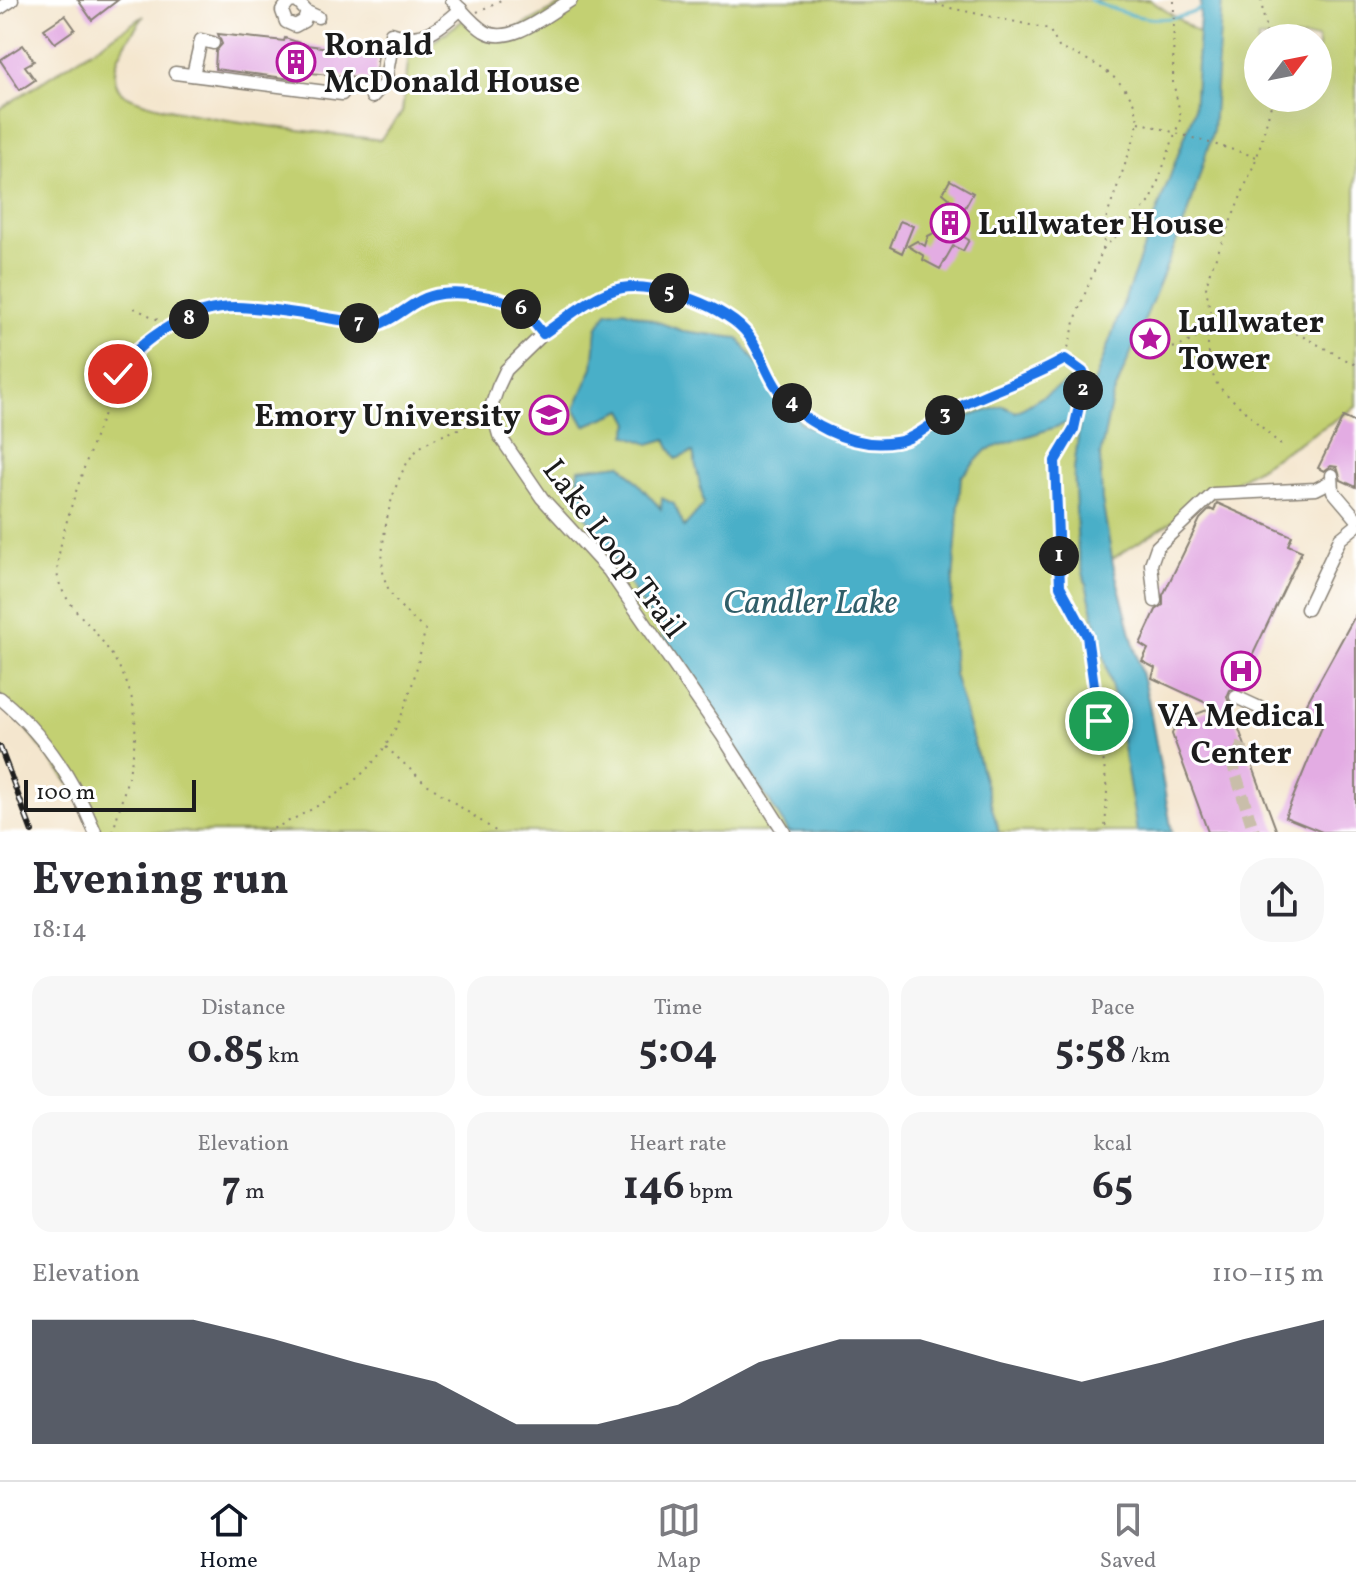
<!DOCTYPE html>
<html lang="en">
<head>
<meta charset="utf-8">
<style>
	:root { --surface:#fff; --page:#f7f7f7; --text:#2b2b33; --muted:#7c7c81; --line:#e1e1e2; --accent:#111827 }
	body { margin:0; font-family:Vollkorn,serif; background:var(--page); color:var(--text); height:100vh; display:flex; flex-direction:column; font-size:30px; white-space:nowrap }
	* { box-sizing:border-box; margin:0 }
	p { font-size:26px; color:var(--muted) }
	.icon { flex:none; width:44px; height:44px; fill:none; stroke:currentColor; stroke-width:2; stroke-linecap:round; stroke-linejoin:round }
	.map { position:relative; height:832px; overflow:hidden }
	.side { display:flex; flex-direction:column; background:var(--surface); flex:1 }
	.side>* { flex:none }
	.needle { width:52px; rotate:58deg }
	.controls { position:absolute; left:1244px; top:24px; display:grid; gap:16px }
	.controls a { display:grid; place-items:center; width:88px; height:88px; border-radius:50%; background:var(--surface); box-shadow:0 8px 32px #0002; font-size:40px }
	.scale { position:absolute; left:24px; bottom:20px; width:172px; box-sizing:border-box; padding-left:8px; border:4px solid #1c1c1c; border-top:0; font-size:22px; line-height:28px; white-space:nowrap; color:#1c1c1c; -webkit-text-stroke:6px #fff; paint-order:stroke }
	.pin { position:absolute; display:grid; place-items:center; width:68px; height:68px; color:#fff; margin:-34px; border:4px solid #fff; border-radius:50%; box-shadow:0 2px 8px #0007 }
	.km { position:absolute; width:40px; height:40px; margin:-20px; border-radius:50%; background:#222; color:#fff; font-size:22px; line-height:40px; text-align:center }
	.round { display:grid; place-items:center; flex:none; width:84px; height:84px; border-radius:32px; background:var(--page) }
	.overview { display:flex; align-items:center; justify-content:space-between; height:136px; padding:0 32px }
	h1 { font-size:44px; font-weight:700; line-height:60px }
	.stats { display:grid; grid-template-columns:repeat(3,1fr); gap:12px; height:136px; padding:8px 32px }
	.stats div { display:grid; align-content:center; border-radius:20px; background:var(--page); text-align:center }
	.stats b { font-size:40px; font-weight:700 }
	.stats small { font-size:22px; font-weight:400 }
	.stats p { font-size:22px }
	.chart { height:224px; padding:16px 32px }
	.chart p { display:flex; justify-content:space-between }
	.chart svg { width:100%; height:144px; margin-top:8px; fill:var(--accent); opacity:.7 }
	.dock { display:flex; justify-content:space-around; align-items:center; height:112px; border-top:2px solid var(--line); background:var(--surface); font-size:22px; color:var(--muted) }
	.dock a { display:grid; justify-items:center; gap:4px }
	.dock .current { color:var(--accent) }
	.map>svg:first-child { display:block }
	.green { fill:#c3d072; stroke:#707647; stroke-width:2; fill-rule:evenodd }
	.water { fill:#49afc8; stroke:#326672; stroke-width:2 }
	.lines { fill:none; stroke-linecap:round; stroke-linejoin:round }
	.stream { stroke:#49afc8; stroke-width:3 }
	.building { fill:#e3ace3 }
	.minor-tunnel { stroke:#c9beaa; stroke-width:12; stroke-dasharray:12 6; stroke-linecap:butt }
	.minor-casing { stroke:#888175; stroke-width:15 }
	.path { stroke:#888175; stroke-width:2; stroke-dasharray:2 6; stroke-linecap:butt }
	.minor { stroke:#fff; stroke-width:12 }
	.rail-casing { stroke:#1c1c1c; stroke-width:6 }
	.rail { stroke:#fff; stroke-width:3; stroke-dasharray:9; stroke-linecap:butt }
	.path-bridge { stroke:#888175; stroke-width:2; stroke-dasharray:2 6; stroke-linecap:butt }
	.route-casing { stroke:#fff; stroke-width:16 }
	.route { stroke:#1a73e8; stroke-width:10 }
	.labels { text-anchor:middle; stroke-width:6; stroke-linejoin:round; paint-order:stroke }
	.poi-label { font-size:32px; font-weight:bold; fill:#1c1c1c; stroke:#fff; text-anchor:start }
	.street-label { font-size:32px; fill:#1c1c1c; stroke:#fff }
	.water-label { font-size:34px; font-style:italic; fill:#305e69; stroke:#fff }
</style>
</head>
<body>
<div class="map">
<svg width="1356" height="832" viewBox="0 0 1356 832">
	<rect width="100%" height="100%" fill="#fff"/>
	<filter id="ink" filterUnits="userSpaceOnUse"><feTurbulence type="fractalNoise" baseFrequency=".0125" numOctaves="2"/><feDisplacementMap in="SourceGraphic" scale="16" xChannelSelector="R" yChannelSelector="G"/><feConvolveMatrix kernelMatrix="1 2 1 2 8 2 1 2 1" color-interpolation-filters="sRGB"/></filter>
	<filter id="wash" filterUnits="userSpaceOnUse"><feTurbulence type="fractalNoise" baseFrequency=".006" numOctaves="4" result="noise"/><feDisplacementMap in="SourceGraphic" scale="32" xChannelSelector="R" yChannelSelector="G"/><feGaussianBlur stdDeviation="1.8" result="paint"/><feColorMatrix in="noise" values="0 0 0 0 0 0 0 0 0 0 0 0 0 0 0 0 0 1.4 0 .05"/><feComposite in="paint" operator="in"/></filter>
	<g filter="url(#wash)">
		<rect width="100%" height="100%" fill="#f4e6ce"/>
		<path class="green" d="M571,0H1150L1209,40L1212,0H1356V407L1099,567L1155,832H95L79,796L0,695V109L144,16C132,34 106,64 118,88C132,115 341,134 380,140L402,112L410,48L434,41L469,16L502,36ZM1258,38H1318V98H1258Z"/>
		<g class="water">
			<polygon points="1201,0 1222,0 1213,130 1189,211 1112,399 1100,456 1102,500 1113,564 1148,699 1172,832 1137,832 1116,705 1078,552 1074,469 1080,421 1194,111"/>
			<polygon points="624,310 683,331 738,338 801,423 867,452 906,448 957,420 1003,406 1016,412 1074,378 1071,422 986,450 961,477 951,608 954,674 999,832 789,832 576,501 579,469 621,464 661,509 662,498 674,504 684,527 704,504 693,452 676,459 666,439 649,444 626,435 630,423 623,410 585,426 575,408 593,367 597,328 607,312"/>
		</g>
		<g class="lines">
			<g class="stream">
				<path d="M1090,0C1127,16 1163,28 1201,9"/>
				<polyline points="1075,400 1088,398"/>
			</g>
		</g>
		<g id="blocks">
			<g class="building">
				<polygon points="78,0 118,0 92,20"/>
				<polygon points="65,15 75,29 55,43 44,29"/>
				<polygon points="218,34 284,41 285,38 306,45 378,54 375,80 302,72 300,80 215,69 216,51 222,44"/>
				<polygon points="23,45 34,61 25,66 35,80 20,90 0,60"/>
				<polygon points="950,180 973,193 961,215 965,218 961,225 966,229 964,237 969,240 963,251 953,246 940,269 923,260 924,256 908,246 917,241 925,246 928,236 934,233 949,198 943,193"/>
				<polygon points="900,221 913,226 902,253 890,247"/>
				<polygon points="1343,417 1356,423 1356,487 1341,480 1337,467 1331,466 1324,471 1318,468"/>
				<polygon points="1217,503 1292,536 1288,545 1302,551 1237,688 1230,690 1227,697 1277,832 1208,832 1172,734 1176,722 1215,707 1152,678 1155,668 1142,661 1148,649 1140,644 1156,610 1163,605 1163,595 1200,519 1210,509 1214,511"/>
				<polygon points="1356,614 1356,832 1322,832 1285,817 1322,727 1307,703"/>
			</g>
		</g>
	</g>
	<g filter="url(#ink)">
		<use href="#blocks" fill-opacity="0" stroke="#888175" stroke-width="2"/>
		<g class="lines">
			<polyline class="minor-tunnel" points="1243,744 1233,765 1254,832"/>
			<g class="minor-casing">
				<g id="minor">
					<path d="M452,0C462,10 472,24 484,31C510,47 549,13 571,0"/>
					<polyline points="0,8 12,0"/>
					<polyline points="307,12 304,21 295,26 286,22 282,11 289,2 297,1 307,12 318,17"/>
					<path d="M391,33C421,45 440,28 461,9"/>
					<polyline points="175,73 342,94"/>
					<polyline points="193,75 201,40 213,43"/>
					<polyline points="372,97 385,83 392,45 402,37"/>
					<polyline points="543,334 506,370 498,387 491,407 499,435 542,498 609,571 722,735 784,832"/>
					<polyline points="1332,475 1333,491 1356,518"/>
					<polyline points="1155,601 1151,564 1157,547 1213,494 1316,489 1330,482"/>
					<polyline points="1307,609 1340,539 1356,526"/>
					<polyline points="1236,697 1260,708"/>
					<path d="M0,698C44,734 74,780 95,832"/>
				</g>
			</g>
			<g class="path">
				<polyline points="1261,0 1267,38"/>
				<polyline points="477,12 501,0"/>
				<polyline points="1103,249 1151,201 1181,117 1173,82 1174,0"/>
				<polyline points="134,308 171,326"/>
				<path d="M554,326C575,312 598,292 623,288C658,283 723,305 746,332C759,347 764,369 775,385C798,421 853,451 896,442C920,438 939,417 959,406C993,387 1032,379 1065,359L1078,311L1103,249L1106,219L1136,133C1147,90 1095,59 1060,49L1049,29L941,6L933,0"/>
				<polyline points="1213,328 1206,288 1209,274 1257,157 1273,98"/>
				<polyline points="1207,336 1211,371 1218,386 1284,448"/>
				<polyline points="1142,350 1152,353 1180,346 1222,326 1298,334 1356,365"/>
				<polyline points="1066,359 1083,372 1085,379 1074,429 1055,461 1060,586 1091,651 1107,791 1105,832"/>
				<polyline points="386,747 424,782 497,832"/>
				<path d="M113,832C134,752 156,710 99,637C85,619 63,601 58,578C51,543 105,415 118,374C140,337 192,307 236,307C279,307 333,320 377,325C398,319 411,301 431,296C464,288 513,299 534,324"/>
				<path d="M266,832C375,782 402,748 425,630C407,614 386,596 383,571C379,539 394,466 422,446C440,433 464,431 482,415"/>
			</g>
			<use href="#minor" class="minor"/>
			<g class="rail-casing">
				<polyline id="rail" points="0,747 32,832"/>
			</g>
			<use href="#rail" class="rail"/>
			<polyline class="path-bridge" points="1139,122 1257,157"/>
		</g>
	</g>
	<g class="lines" filter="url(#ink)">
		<g class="route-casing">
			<path id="route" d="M118,374C140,337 192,307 236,307C282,308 331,320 377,325C398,319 411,301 431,296C454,290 504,295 522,310C530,316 536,326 543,334C567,318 593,294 622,288C656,282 730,307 749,336C760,351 765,369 775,385C797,422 853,450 896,442C911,440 926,428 939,419C978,393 1025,383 1065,359L1083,372L1085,379L1074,429L1055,461L1060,586L1087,636L1099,721"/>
		</g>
		<use href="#route" class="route"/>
	</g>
	<defs>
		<g id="building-ring" transform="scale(2)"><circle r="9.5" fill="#fff" stroke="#b5179e" stroke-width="1.5"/><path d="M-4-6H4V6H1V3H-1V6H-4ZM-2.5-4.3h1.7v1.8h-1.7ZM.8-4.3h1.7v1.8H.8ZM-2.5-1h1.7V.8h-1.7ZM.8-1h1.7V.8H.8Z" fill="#b5179e"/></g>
		<g id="sight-ring" transform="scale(2)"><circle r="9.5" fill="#fff" stroke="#b5179e" stroke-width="1.5"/><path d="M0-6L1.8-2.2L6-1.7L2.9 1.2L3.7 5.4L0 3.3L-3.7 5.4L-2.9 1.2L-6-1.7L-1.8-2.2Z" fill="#b5179e"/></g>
		<g id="university-ring" transform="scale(2)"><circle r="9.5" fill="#fff" stroke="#b5179e" stroke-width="1.5"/><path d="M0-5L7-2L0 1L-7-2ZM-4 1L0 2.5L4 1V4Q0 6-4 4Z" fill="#b5179e"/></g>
		<g id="hospital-ring" transform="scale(2)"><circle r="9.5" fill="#fff" stroke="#b5179e" stroke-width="1.5"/><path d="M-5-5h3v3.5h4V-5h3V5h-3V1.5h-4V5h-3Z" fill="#b5179e"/></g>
	</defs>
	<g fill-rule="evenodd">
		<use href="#building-ring" x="296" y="62"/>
		<use href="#building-ring" x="950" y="223"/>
		<use href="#sight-ring" x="1150" y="339"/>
		<use href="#university-ring" x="549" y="415"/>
		<use href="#hospital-ring" x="1241" y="671"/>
	</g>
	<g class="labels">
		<g class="poi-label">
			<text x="324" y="55">Ronald<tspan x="324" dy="37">McDonald House</tspan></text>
			<text x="978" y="234">Lullwater House</text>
			<text x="1178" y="332">Lullwater<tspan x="1178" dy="37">Tower</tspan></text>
			<text x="521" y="426" text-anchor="end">Emory University</text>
			<text x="1241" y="726" text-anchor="middle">VA Medical<tspan x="1241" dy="37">Center</tspan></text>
		</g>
		<g class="street-label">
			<text transform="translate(615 548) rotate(53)" y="11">Lake Loop Trail</text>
		</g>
		<g class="water-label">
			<text x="810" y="613">Candler Lake</text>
		</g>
	</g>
</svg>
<div class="controls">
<a><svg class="needle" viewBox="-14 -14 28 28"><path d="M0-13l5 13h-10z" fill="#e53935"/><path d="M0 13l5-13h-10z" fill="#7c7c81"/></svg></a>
</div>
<div class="scale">100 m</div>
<div class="pin" style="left:1099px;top:721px;background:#1e9e55"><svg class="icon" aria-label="arrive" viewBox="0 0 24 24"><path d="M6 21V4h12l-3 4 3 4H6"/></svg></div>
<div class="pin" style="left:118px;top:374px;background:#d93025"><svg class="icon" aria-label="check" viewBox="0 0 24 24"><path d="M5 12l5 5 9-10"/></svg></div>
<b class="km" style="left:1059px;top:556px">1</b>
<b class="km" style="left:1083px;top:390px">2</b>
<b class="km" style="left:945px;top:415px">3</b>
<b class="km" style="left:792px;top:403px">4</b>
<b class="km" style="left:669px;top:293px">5</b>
<b class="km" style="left:521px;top:309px">6</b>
<b class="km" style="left:359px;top:323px">7</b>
<b class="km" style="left:189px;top:319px">8</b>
</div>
<section class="side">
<div class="overview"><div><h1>Evening run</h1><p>18:14</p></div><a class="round"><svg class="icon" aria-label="share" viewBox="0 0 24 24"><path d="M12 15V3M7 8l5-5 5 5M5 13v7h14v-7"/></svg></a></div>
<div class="stats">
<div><p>Distance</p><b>0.85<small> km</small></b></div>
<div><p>Time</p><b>5:04</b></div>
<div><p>Pace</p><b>5:58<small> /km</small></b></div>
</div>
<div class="stats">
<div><p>Elevation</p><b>7<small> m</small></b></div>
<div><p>Heart rate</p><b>146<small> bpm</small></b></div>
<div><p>kcal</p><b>65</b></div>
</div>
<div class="chart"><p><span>Elevation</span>110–115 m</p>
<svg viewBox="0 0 160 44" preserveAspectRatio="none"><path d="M0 44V6L10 6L20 6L30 12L40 19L50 25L60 38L70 38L80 32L90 19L100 12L110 12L120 19L130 25L140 19L150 12L160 6V44z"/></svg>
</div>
</section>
<nav class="dock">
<a class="current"><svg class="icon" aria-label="home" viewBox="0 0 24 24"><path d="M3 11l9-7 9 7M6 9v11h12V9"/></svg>Home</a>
<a><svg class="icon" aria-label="map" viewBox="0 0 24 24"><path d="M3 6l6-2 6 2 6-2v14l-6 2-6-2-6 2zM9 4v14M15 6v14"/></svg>Map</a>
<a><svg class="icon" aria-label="saved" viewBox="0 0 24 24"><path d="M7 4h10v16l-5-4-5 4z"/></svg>Saved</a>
</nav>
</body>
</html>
